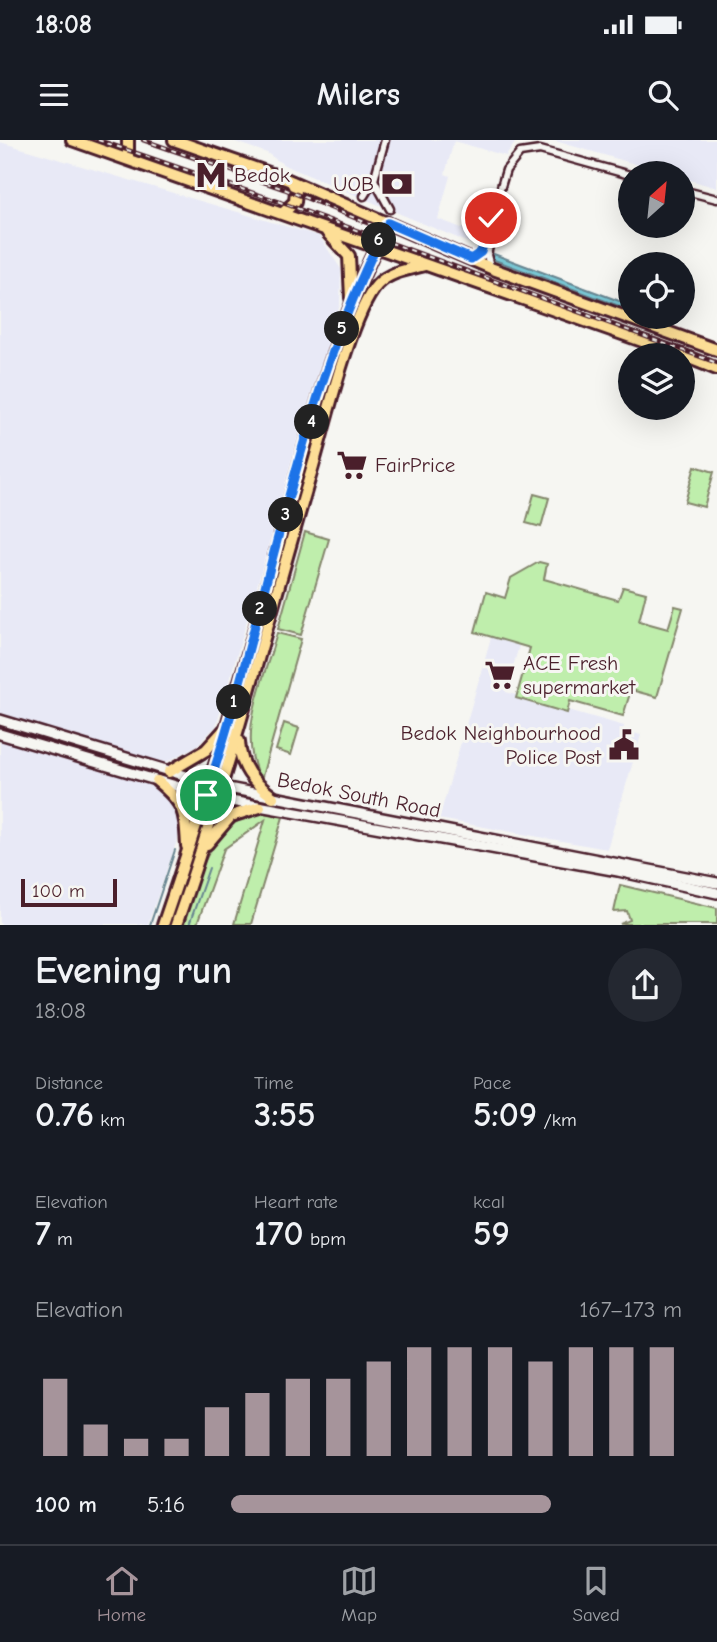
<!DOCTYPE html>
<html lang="en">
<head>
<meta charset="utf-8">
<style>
	:root { --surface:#171b24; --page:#242831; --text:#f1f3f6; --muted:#9ea1a6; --line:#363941; --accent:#a6949b }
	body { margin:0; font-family:"Comic Neue",sans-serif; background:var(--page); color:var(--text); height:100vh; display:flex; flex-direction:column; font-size:26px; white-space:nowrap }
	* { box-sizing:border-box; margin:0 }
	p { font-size:23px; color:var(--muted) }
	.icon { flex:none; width:38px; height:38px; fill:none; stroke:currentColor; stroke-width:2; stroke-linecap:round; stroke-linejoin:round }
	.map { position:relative; height:785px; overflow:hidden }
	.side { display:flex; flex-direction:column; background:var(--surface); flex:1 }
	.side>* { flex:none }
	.needle { width:46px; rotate:27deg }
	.tools { position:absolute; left:618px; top:21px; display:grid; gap:14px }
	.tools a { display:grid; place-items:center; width:77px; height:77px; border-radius:50%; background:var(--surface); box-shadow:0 7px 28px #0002; font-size:35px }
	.scale { position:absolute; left:21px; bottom:18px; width:96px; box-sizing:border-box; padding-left:7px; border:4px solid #4a1f2b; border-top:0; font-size:19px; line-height:24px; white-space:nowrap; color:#4a1f2b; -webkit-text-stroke:5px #f6f6f2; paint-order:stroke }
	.pin { position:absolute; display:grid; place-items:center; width:60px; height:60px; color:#fff; margin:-30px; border:4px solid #fff; border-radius:50%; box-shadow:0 2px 7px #0007 }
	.km { position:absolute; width:35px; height:35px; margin:-18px; border-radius:50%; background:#222; color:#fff; font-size:19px; line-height:35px; text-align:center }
	.round { display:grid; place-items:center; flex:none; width:74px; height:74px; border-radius:37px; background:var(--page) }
	.headline { display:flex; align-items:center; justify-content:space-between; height:119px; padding:0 35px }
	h1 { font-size:38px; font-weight:700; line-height:52px }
	.metrics { display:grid; grid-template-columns:repeat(3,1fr); gap:10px; height:119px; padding:7px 35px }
	.metrics div { display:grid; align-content:center }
	.metrics b { font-size:35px; font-weight:700 }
	.metrics small { font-size:19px; font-weight:400 }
	.metrics p { font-size:19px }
	.chart { height:196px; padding:14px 35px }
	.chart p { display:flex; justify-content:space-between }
	.chart svg { width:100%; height:126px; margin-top:7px; stroke:var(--accent); stroke-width:6 }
	ul { padding:0 35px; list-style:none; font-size:23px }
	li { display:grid; grid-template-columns:112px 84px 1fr; align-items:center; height:52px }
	li i { height:18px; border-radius:9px; background:var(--accent) }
	.status { display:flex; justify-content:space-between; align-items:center; height:49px; padding:0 35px; background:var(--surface); direction:ltr }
	.status svg { height:19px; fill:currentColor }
	header { display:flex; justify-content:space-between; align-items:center; height:91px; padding:0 35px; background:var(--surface); font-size:32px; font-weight:700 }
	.tab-bar { display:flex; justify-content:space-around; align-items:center; height:98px; border-top:2px solid var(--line); background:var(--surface); font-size:19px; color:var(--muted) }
	.tab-bar a { display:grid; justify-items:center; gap:4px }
	.tab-bar .current { color:var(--accent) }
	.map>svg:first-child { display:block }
	.built { fill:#e8e9f6 }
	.green { fill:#bfeeac; stroke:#84866c; stroke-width:2 }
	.water { fill:#78c7d4; stroke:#668490; stroke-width:2 }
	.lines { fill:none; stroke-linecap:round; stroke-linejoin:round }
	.stream { stroke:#668490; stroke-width:2 }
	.street-casing { stroke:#4a1f2b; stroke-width:11 }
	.secondary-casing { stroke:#4a1f2b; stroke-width:14 }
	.primary-casing { stroke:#4a1f2b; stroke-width:16 }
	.street { stroke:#f6f6f2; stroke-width:6 }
	.secondary { stroke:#f6f6f2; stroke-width:9 }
	.primary { stroke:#fdde96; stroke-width:10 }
	.rail-casing { stroke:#4a1f2b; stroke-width:4.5 }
	.rail { stroke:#f6f6f2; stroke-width:2; stroke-dasharray:5; stroke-linecap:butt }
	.route-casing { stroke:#fff; stroke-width:14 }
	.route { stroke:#1a73e8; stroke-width:9 }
	.labels { text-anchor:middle; stroke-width:6; stroke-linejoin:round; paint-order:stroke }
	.poi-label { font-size:21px; fill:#4a1f2b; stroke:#f6f6f2; text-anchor:start }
	.street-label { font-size:21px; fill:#4a1f2b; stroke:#f6f6f2 }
</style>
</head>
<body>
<div class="status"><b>18:08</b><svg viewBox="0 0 49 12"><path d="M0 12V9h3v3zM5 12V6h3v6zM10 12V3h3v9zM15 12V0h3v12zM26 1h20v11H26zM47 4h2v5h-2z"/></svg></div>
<header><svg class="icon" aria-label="menu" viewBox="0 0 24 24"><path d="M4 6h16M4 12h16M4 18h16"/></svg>Milers<svg class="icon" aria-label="search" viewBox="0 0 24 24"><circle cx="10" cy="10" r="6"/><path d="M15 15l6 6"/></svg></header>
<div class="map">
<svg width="717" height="785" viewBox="0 0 717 785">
	<rect width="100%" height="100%" fill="#f6f6f2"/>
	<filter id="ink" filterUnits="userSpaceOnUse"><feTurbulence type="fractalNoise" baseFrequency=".0143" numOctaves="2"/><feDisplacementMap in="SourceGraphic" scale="14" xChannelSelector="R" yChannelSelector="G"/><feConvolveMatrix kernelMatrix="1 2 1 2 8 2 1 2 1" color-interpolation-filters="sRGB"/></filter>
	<g filter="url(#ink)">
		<g class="built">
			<polygon points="230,0 517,0 506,16 454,1 445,34 450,36 438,79 480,95 474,105 284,25 267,13"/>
			<polygon points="552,0 717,0 717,48 683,38 682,33 666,33"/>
			<polygon points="0,2 319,96 341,129 340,164 216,586 196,606 163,624 0,574"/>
			<polygon points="492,494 520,502 506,552 624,586 623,590 641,595 607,709 439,679"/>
			<polygon points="0,599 156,646 179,667 181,689 148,784 0,784"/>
		</g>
		<g class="green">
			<polygon points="695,326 714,332 704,367 685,362"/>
			<polygon points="534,354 549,358 541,387 526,383"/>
			<polygon points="305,392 329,399 301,495 278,489"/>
			<polygon points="539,422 547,424 544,439 618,460 623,447 646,453 639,481 668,489 675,466 683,468 657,557 631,550 623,576 570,561 567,573 516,558 530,508 475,492 486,452 505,458 511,438"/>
			<path d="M277,493L301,499L261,640C235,595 265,538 277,493Z"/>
			<polygon points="284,583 299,588 291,615 276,610"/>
			<path d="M259,672L283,677L251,784H234L265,680L224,709L197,784L183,785C198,739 207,685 259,672Z"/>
			<polygon points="620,745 717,768 717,784 620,784 630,780 627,771 614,772"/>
		</g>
		<polygon class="water" points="491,113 630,165 630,170 489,118"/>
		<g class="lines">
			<g class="stream">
				<polyline points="150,785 175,710"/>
				<polyline points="189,785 209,728"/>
			</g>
			<g class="street-casing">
				<g id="street">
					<polyline points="374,40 390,69"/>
					<polyline points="682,50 717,59"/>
					<polyline points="364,56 374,40 385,0"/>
					<polyline points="471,119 482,110 506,30 520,13 540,10 630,35"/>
					<polyline points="490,126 487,115 496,76"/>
				</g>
			</g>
			<g class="secondary-casing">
				<g id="secondary">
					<polyline points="0,580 223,647 717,743"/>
					<polyline points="0,594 220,659 618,731 717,753"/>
				</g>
			</g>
			<g class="primary-casing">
				<g id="primary">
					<polyline points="72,0 682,215"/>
					<polyline points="128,0 128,19"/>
					<polyline points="174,0 286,39 493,129 717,210"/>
					<polyline points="283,73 295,62 296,50 292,42"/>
					<polyline points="327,92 349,116 351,158"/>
					<polyline points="682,215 717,229"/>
					<path d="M239,601C240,627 253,642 273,657"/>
					<polyline points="169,632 206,610 224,590"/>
					<path d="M157,641C185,664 185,671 187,706"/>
					<polyline points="207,704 231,676 260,667"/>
					<path d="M163,785C201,674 235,562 266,450C299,326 329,198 388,83"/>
					<path d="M176,785C229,634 268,479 313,326C325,285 351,174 377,145C389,132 409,129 425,125"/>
				</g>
			</g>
			<use href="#street" class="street"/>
			<use href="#secondary" class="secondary"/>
			<use href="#primary" class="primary"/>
			<g class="rail-casing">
				<g id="rail">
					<polyline points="98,0 280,62 717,223"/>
					<polyline points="143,0 284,49 389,92"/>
				</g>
			</g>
			<use href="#rail" class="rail"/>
		</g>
	</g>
	<g class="lines" filter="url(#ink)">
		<g class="route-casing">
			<path id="route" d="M206,655C269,468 297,258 388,83L471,119L481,112L491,78"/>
		</g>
		<use href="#route" class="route"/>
	</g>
	<defs>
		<g id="metro-bare" transform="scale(2.415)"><path d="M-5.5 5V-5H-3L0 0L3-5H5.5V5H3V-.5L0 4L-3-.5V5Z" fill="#4a1f2b" stroke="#f6f6f2" stroke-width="2.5" paint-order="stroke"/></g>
		<g id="bank-bare" transform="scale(2.415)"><path d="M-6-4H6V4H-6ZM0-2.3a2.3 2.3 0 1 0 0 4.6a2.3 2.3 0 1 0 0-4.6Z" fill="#4a1f2b" stroke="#f6f6f2" stroke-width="2.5" paint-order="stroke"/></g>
		<g id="supermarket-bare" transform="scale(2.415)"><path d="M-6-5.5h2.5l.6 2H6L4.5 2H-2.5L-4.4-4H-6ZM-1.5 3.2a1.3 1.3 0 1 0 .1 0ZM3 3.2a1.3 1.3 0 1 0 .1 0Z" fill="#4a1f2b" stroke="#f6f6f2" stroke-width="2.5" paint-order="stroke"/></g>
		<g id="civic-bare" transform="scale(2.415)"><path d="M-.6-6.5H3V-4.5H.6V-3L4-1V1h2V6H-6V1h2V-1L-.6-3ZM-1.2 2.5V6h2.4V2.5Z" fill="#4a1f2b" stroke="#f6f6f2" stroke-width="2.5" paint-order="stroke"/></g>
	</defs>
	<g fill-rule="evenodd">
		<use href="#metro-bare" x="211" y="35"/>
		<use href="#bank-bare" x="397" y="44"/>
		<use href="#supermarket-bare" x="352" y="325"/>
		<use href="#supermarket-bare" x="500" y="535"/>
		<use href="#civic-bare" x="624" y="605"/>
	</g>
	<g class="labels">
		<g class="poi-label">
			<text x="234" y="42">Bedok</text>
			<text x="374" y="51" text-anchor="end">UOB</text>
			<text x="375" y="332">FairPrice</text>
			<text x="523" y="530">ACE Fresh<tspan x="523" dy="24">supermarket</tspan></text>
			<text x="601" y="600" text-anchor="end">Bedok Neighbourhood<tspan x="601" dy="24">Police Post</tspan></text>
		</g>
		<g class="street-label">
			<text transform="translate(359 655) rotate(11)" y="7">Bedok South Road</text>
		</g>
	</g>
</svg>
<div class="tools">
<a><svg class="needle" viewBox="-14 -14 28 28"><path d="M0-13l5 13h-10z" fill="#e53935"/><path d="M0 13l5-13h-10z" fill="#9ea1a6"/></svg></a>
<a><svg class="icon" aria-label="locate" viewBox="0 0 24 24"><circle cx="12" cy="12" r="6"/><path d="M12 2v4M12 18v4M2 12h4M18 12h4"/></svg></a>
<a><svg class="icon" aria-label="layers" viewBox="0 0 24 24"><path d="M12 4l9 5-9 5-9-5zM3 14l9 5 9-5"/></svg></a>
</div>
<div class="scale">100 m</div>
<div class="pin" style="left:206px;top:655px;background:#1e9e55"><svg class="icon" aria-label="arrive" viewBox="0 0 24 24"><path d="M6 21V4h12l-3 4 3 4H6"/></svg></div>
<div class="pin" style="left:491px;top:78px;background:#d93025"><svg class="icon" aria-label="check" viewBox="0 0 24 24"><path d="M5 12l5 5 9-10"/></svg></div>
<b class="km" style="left:234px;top:562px">1</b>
<b class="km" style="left:260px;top:469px">2</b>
<b class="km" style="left:286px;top:375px">3</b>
<b class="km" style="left:312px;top:282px">4</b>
<b class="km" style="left:342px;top:189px">5</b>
<b class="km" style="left:379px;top:100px">6</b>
</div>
<section class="side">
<div class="headline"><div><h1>Evening run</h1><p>18:08</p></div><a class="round"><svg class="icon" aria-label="share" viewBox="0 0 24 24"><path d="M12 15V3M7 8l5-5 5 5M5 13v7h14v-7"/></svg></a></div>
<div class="metrics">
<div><p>Distance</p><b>0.76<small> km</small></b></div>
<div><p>Time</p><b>3:55</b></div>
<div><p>Pace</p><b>5:09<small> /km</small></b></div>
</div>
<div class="metrics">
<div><p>Elevation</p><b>7<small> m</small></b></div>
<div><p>Heart rate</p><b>170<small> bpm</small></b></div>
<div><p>kcal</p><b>59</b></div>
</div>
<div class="chart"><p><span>Elevation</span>167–173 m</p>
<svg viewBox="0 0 160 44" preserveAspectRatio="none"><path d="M5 44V17M15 44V33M25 44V38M35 44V38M45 44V27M55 44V22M65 44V17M75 44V17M85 44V11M95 44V6M105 44V6M115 44V6M125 44V11M135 44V6M145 44V6M155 44V6"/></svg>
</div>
<ul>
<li><b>100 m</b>5:16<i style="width:71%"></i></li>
</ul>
</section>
<nav class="tab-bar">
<a class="current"><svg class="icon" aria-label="home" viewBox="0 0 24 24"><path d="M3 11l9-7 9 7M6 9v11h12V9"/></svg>Home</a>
<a><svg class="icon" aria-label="map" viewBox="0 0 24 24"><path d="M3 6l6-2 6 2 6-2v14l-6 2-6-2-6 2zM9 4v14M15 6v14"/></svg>Map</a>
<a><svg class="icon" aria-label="saved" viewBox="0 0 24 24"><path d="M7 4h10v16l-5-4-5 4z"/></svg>Saved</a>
</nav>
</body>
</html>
